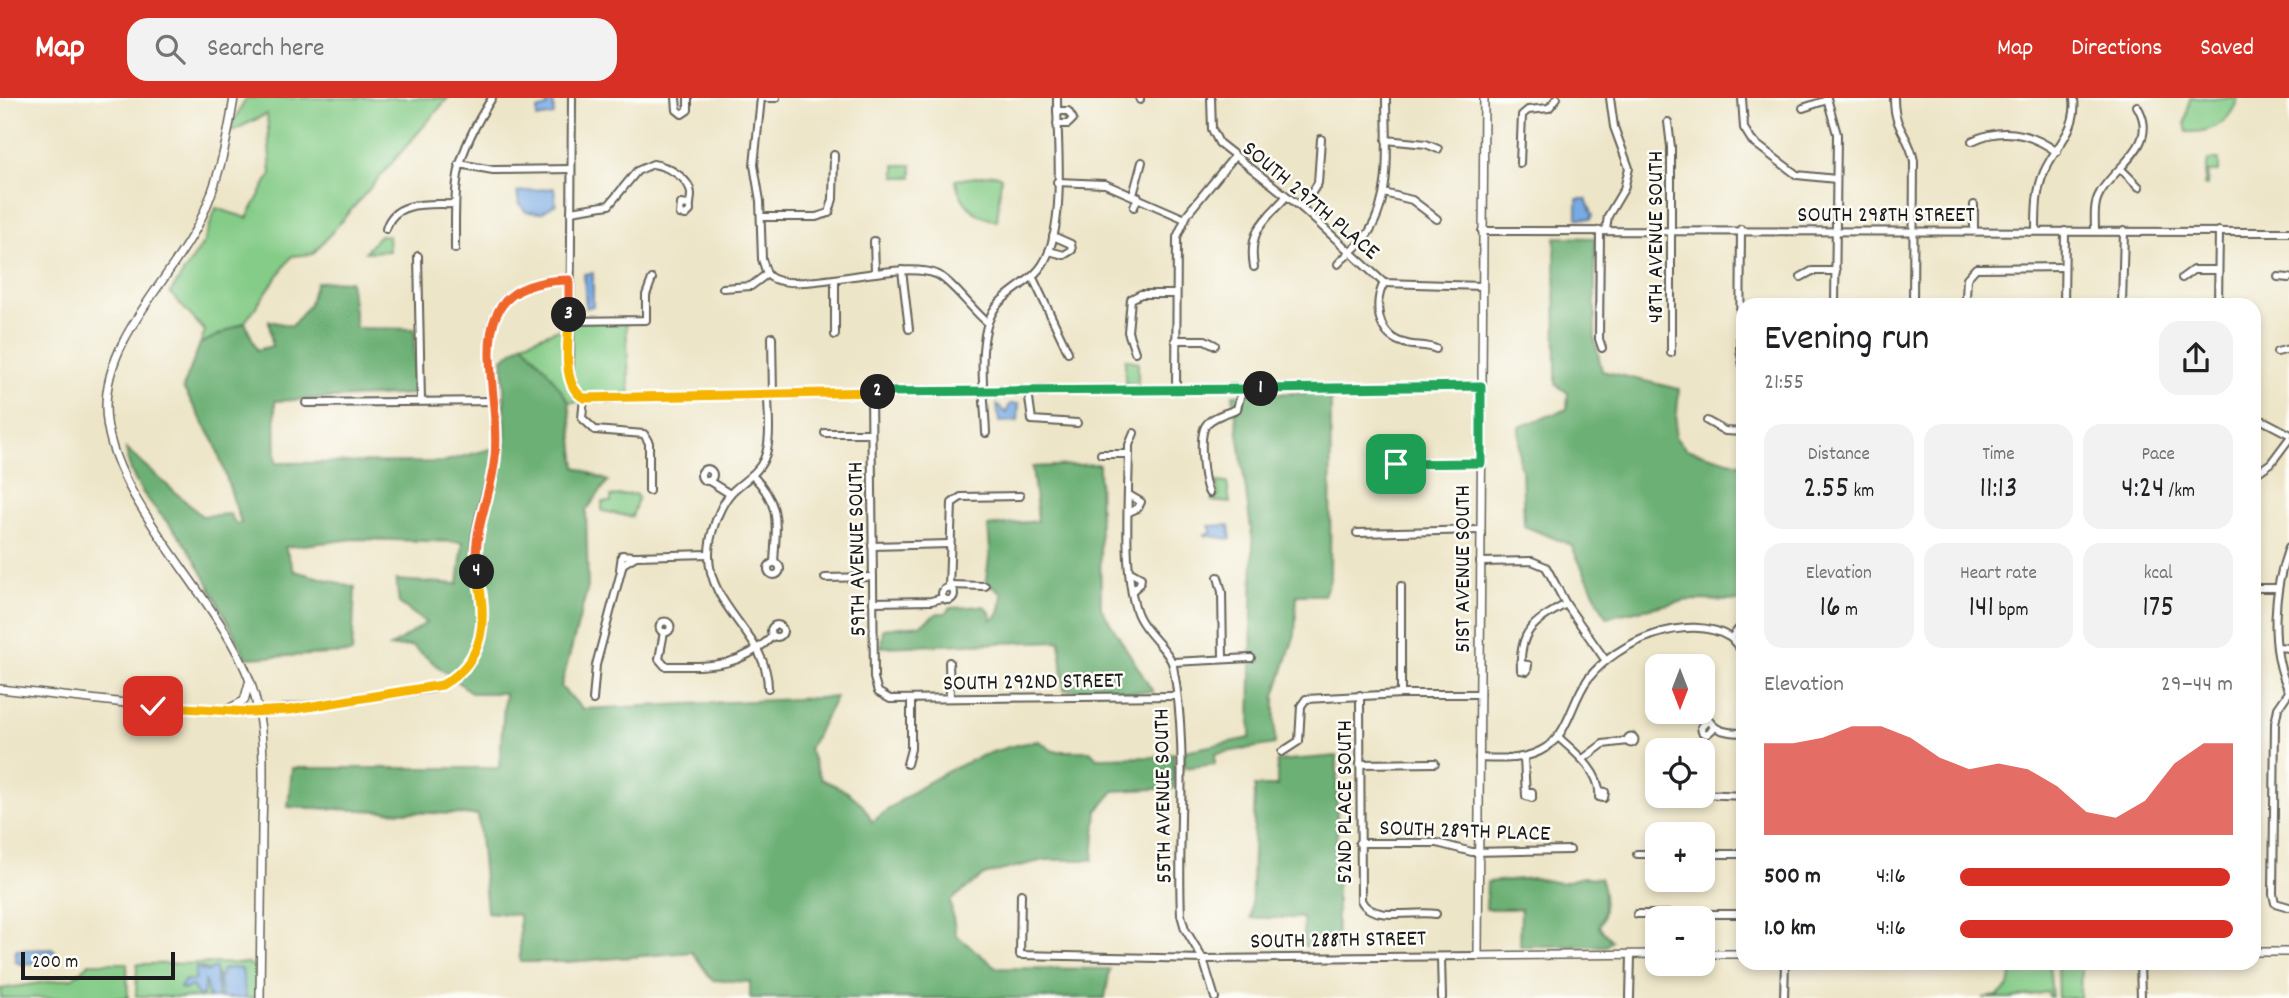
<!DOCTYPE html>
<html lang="en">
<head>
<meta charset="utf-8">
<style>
	:root { --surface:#fff; --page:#f2f2f2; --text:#202124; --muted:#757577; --accent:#d93025 }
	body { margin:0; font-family:Dekko,sans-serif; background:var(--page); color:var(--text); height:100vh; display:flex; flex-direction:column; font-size:26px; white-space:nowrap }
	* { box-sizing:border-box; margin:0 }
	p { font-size:23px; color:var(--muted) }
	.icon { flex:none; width:38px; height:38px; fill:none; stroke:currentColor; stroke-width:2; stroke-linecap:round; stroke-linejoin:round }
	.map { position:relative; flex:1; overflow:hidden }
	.sheet { position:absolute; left:1736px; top:200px; width:525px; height:672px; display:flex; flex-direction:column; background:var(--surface); border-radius:21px; box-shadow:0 4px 10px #0003 }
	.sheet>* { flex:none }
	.needle { width:46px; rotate:180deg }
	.controls { position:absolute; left:1645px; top:556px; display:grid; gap:14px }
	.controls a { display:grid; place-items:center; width:70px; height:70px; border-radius:14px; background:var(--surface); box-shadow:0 4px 10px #0003; font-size:35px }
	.scale { position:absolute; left:21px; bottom:18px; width:154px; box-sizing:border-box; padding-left:7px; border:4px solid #1c1c1c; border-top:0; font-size:19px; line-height:24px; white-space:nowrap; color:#1c1c1c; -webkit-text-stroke:5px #fdfcf7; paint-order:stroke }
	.pin { position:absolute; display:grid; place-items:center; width:60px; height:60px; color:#fff; margin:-30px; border-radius:14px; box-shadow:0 4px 10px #0006 }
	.km { position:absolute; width:35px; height:35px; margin:-18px; border-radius:50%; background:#222; color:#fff; font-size:19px; line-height:35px; text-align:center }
	.round { display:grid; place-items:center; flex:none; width:74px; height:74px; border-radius:21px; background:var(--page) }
	.head { display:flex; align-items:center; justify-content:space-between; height:119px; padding:0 28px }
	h1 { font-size:38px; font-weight:600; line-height:52px }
	.metrics { display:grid; grid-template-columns:repeat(3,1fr); gap:10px; height:119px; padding:7px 28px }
	.metrics div { display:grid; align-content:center; border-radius:18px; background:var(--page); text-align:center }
	.metrics b { font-size:30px; font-weight:600 }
	.metrics small { font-size:19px; font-weight:400 }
	.metrics p { font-size:19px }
	.chart { height:196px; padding:14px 28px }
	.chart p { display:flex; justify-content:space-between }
	.chart svg { width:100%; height:126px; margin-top:7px; fill:var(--accent); opacity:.7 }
	ul { padding:0 28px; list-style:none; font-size:23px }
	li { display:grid; grid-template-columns:112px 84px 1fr; align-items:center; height:52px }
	li i { height:18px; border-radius:9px; background:var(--accent) }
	header { display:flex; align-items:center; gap:42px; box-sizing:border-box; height:98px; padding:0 35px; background:var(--accent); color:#fff }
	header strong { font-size:33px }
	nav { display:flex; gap:38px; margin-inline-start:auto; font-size:24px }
	.search { width:490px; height:63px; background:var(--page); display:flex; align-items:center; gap:18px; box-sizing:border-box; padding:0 24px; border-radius:21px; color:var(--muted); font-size:26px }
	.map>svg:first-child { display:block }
	.green { fill:#85cc88; stroke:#507452; stroke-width:2 }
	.forest { fill:#6cb074; stroke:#446648; stroke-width:2 }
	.water { fill:#78aae4; stroke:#4a6380; stroke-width:2 }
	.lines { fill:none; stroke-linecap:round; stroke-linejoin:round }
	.minor-casing { stroke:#656258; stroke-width:10 }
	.major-casing { stroke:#656258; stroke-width:10 }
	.minor { stroke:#fff; stroke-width:6 }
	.major { stroke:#fff; stroke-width:7 }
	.split-1-casing { stroke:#fff; stroke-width:14 }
	.split-2-casing { stroke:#fff; stroke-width:14 }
	.split-3-casing { stroke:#fff; stroke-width:14 }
	.split-4-casing { stroke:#fff; stroke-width:14 }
	.split-5-casing { stroke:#fff; stroke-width:14 }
	.split-1 { stroke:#22a559; stroke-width:9 }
	.split-2 { stroke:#22a559; stroke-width:9 }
	.split-3 { stroke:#f5b400; stroke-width:9 }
	.split-4 { stroke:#f0652b; stroke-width:9 }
	.split-5 { stroke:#f5b400; stroke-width:9 }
	.labels { text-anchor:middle; stroke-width:5; stroke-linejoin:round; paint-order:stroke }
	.street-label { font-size:23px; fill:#1c1c1c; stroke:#fdfcf7 }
</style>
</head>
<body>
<header>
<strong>Map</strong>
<div class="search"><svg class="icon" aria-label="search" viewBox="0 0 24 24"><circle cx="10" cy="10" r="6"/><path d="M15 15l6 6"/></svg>Search here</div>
<nav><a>Map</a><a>Directions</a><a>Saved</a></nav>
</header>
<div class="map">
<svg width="2289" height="900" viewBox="0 0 2289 900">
	<rect width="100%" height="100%" fill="#fdfcf7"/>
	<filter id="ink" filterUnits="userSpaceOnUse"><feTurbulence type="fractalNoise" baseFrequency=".0143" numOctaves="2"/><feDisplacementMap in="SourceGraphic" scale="14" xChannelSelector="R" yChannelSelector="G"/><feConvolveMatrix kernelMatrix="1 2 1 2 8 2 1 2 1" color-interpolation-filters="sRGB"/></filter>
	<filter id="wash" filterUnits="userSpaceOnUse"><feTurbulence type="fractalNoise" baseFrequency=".00686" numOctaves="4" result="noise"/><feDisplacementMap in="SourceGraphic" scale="28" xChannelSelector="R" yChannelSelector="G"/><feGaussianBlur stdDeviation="1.57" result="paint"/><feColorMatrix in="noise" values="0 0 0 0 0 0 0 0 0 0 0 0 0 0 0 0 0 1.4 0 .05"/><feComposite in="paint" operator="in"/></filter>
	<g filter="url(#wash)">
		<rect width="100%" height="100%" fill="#ede5c7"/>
		<g class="green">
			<polygon points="246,0 448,0 313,156 292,158 245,224 200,246 205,233 170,195 204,144 216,110 247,120 271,76 267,16 228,35"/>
			<path d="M2190,0H2238C2230,25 2213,35 2187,34L2185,25Z"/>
			<polygon points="2208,62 2219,62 2219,74 2208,74 2207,88 2204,88"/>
			<rect x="895" y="67" width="17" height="12"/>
			<path d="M995,76L1001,79L997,123C973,118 962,106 955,82Z"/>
			<polygon points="380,137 388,138 389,153 365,154"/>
			<polygon points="626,222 630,304 569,304 547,272 523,245 569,227 569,223"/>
			<polygon points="1125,261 1138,264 1138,285 1125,285"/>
			<polygon points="1216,384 1227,385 1230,405 1212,403 1219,397"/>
			<polygon points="636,396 638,400 632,419 602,413 602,404 611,404 611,398"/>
			<polygon points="90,865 127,865 128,900 1,900 0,891 73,880"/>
			<polygon points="248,865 258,871 257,900 246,900 221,891 222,900 218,900 217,876 201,869 196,874 194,883 187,888 204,891 202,884 205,881 209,900 136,898 137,866"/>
			<polygon points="2014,865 2049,865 2052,899 2049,899 2048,894 2011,900 1983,900 1997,898 2009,889"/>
			<polygon points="2081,865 2080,900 2058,900 2057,866"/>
		</g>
		<g class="forest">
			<polygon points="1555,139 1595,140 1595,243 1602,273 1679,291 1675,339 1686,351 1743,367 1743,503 1689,502 1606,519 1571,447 1524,428 1522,371 1519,365 1519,329 1567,311 1568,295 1556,287"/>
			<path d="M350,183L356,230L415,231L413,296L275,303L276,365L442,364L506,347L503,261L523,245L547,272L569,304L576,369L608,383L586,413L588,489L561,589L583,611L836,599L809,651L821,681C844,691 862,699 872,724C919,686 978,651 1039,643L1053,653H1090L1097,660L1154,659L1174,655V690L1114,693L1097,713L1093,762H1044L984,777L950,803L956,837L997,870L1110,871L1105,900H750V884L712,882L692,854L569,864H520L519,817L487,814L478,717L288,709L292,670H499L505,595H472L412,548L390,549L426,525L399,505L396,482L458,486L463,444L355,441L285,449L294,473L355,489L352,555L247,560C228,525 211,489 191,455C169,418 130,397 126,351L202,418L230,416L236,426L241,425L215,345L183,290L200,246L245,224L257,252L272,248L269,223L292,228L309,207L316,184Z"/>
			<polygon points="1331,294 1330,482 1324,497 1297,497 1295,536 1275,598 1275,646 1215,656 1215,666 1184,670 1184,653 1250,640 1253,446 1233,297"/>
			<path d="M1099,366L1101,510L1153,594L1064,592L1060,543L881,549L883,531L920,527L938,515H946L949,510L984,508L990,514L991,522C1002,518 1001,505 1002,495L986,484L990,451L988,428L1038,423L1032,369Z"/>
			<polygon points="1337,658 1337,850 1304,848 1303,820 1251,820 1255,688 1277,688 1277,663"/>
			<path d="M1582,779L1600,780C1606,795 1606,815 1599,829L1612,843L1606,848H1520L1521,811H1486L1487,784L1534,780L1561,785Z"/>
		</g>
		<g class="water">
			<polygon points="546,0 553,0 554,17 537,20 537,12 547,9"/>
			<polygon points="554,90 556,106 541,115 526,114 519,105 517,94"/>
			<polygon points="1577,101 1586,101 1593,117 1591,121 1577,120"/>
			<polygon points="593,175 593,208 586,210 584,176"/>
			<polygon points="1010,306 1019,306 1018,323 999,324 997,307 1006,315"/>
			<polygon points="1229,427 1231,441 1203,437 1212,434 1209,428"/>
			<polygon points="52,851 57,856 54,865 20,866 15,863 16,852"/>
			<polygon points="196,869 207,874 215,870 218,900 209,900 205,882 203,897 198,898 192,888 184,892 180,890 185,882 195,883"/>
			<polygon points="228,870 242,871 246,900 222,900 219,881 222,872"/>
		</g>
	</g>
	<g filter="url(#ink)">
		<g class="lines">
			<g class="minor-casing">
				<g id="minor">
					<polyline points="572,0 570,275 574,292 584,300 871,294 1481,288"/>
					<polyline points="676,0 677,12 682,16 688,12 688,0"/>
					<polyline points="761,0 754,67 760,103 762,161 767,176"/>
					<polyline points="763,0 776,0"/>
					<polyline points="1140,0 1140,2"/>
					<polyline points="1211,0 1212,31 1219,45 1302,110 1384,185 1482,188"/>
					<polyline points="1742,0 1744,30 1752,43 1797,77 1836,81"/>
					<polyline points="1827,0 1837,36 1835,206"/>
					<path d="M1894,0C1894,33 1909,35 1914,63L1913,206"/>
					<polyline points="1803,10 1827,2"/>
					<polyline points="1668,24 1671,49 1671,255"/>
					<polyline points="1057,26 1068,26 1073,21 1068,13 1057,13"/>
					<polyline points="1386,42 1426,46 1438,51"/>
					<path d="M1972,43C2003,28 2031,35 2057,54"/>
					<polyline points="1520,65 1522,17 1528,12 1549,10 1557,0"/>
					<polyline points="459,66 493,72 571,71"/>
					<polyline points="2121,71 2139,89"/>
					<polyline points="1057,84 1105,86 1185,121"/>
					<polyline points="1384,95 1412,102 1437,121"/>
					<polyline points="1133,97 1142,64"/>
					<polyline points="1134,109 1138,99"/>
					<polyline points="1302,110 1318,85 1321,41"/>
					<path d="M571,113L609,107L637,73L653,66C667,68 690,80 691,96C691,103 689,106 690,113L686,117L680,116L681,106L689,107"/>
					<polyline points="761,119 816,119 829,115 833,101 834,57"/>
					<path d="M386,131C394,101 431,107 455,106"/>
					<polyline points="1741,131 1740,251 1743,268"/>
					<polyline points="1600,132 1599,241 1602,250"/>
					<polyline points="1606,132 1608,118 1624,91 1629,70 1614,29 1610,0"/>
					<polyline points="1974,132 1974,107"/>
					<polyline points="1482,133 2289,134"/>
					<path d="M2036,133C2036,112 2036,93 2044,74C2056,47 2078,32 2074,0"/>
					<path d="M2095,133C2095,121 2093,106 2100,95C2115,67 2161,47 2137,8"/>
					<polyline points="874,143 875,173"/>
					<path d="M455,151C455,81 453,61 492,0"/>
					<polyline points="1049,153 1064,157 1072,152 1071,146 1053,138"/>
					<polyline points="418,158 421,303"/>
					<path d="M1338,166C1348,155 1361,146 1369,134C1393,96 1386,44 1386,0"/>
					<path d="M1254,169C1248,133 1263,124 1286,99"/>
					<polyline points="902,172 909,231"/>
					<path d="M767,176C789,201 896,160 936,176C950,181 973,213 987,224"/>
					<polyline points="1801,179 1812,173 1836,173"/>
					<polyline points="2278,179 2289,180"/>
					<polyline points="1033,180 1068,254"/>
					<polyline points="2182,180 2193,172 2218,172"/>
					<path d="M1384,185C1373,205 1377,238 1404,245C1415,249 1425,246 1436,251"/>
					<polyline points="723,190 751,188 767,176"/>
					<polyline points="1966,200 1967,180 1976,170 2064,169"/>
					<polyline points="2064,206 2065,133"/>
					<polyline points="2122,206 2124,133"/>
					<polyline points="2218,206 2219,133"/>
					<polyline points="569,223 646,222 646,197 652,181"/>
					<polyline points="835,237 835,181"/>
					<polyline points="772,239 773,297"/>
					<polyline points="1175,242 1205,242 1215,247"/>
					<polyline points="1135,254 1128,234 1131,201 1141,196 1175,196"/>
					<polyline points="2277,254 2289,251"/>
					<polyline points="1028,293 1032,322 1077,325"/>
					<polyline points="1176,293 1177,139 1188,115 1234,59"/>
					<polyline points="871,294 874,580 878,594 890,601 1176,598"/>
					<polyline points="584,300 582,320 595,332 644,336 649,345 649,393"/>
					<polyline points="306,305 496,303"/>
					<polyline points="1707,323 1725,333 1743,334"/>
					<polyline points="2264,323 2289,336"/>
					<polyline points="825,335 871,335"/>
					<path d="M986,335C985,299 973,231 1000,204C1018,186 1038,181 1048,156C1065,115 1057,45 1057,0"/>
					<path d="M1134,335L1129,347C1129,395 1122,468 1136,512C1143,534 1170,552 1173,568C1189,651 1177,734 1181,817L1185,831L1203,861L1215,900"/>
					<polyline points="1101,356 1129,356"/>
					<polyline points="1382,368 1481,365"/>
					<circle cx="707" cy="377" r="6"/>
					<path d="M752,377C782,407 776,425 774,465"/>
					<polyline points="2254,377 2271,365 2289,341"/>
					<polyline points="709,383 730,396"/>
					<path d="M1209,395C1203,383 1198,338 1206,327C1213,318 1227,315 1237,311L1242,291"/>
					<polyline points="1129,414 1138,410 1141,404 1129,397"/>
					<polyline points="1357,435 1481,432"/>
					<polyline points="872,448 950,446"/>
					<path d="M2289,449C2273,492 2269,551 2289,593"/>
					<polyline points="1480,464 1532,463 1546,469 1566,506 1606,563"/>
					<circle cx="774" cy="471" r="6"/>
					<polyline points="620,471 622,457 634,458"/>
					<polyline points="1130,474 1141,480 1140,486 1132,493"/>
					<polyline points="1218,479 1222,494 1223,560"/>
					<polyline points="825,480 873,479"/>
					<polyline points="949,487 985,488"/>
					<circle cx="948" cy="496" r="6"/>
					<polyline points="949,490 952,405 961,399 1020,398"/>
					<polyline points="2254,490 2277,490"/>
					<polyline points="873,504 931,503 943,500"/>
					<circle cx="665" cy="529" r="5.5"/>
					<circle cx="777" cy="533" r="6"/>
					<path d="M664,534L659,561L665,568C710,568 738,571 773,538"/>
					<polyline points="1731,540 1743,554"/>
					<polyline points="2277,549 2289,550"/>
					<polyline points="949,564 950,600"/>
					<polyline points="1173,564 1251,560"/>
					<path d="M1521,566L1528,567L1527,573L1521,572C1519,533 1532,525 1566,506"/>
					<polyline points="1703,580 1705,584 1703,588"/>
					<path d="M768,590C768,537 708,511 709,456C709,437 719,409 731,395C741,384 758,376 764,361C772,343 768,316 768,297"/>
					<polyline points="2289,594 2278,610 2275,626 2273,796 2275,805 2289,809"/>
					<polyline points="1401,596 1401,488"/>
					<path d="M1360,597L1361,802C1371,825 1416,812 1436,816"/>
					<polyline points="593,602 596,567 623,466 636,458 709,456"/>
					<path d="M1703,609C1709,631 1721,635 1743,635"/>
					<path d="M257,614L429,591C445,588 458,579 468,565C501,521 470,488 475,442C479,406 496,374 497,338C499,266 454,185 569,182"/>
					<polyline points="1708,623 1701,629 1702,634 1707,636 1714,630"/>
					<circle cx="1631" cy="642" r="3.5"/>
					<path d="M1558,639C1575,654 1602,675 1599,699L1604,700L1605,694L1600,693"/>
					<polyline points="1282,654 1299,643 1301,608 1306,601 1401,596 1480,596"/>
					<path d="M1479,660C1503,661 1526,663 1547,649C1569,634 1572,602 1588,581C1616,544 1689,513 1731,540L1743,526"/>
					<polyline points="1524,660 1526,698 1532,700 1532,694 1526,694"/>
					<polyline points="1583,661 1603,646 1628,643"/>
					<polyline points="907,666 911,651 911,601"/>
					<polyline points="1360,666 1435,665"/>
					<polyline points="1703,696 1743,698"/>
					<polyline points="1679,698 1686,698"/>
					<polyline points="1359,745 1437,745 1472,754 1570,752"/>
					<polyline points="1637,756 1657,756"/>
					<polyline points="1703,756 1743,756"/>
					<polyline points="1021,796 1020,857 1203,861 1478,858"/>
					<polyline points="1637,816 1743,816"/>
					<polyline points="1441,859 1442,900"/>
					<polyline points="2140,864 2141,900"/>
					<polyline points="1630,900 1631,857"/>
					<polyline points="1784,900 1785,864"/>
				</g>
			</g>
			<g class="major-casing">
				<g id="major">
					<path d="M234,0C227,44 218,87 198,127C168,185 106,240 106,309C106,400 218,496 250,583C267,629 263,682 262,730C261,787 261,843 260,900"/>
					<polyline points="1484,0 1478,858 1657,856"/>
					<polyline points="0,591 153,608 257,614"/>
					<polyline points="228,611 244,603 249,585"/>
					<polyline points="2254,854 2289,854"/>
					<polyline points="1703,856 1743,856"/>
				</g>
			</g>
			<use href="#minor" class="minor"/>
			<use href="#major" class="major"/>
		</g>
	</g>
	<g class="lines" filter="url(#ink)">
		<g class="split-1-casing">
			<polyline id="split-1" points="1261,291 1481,288 1481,365 1396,366"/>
		</g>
		<g class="split-2-casing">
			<polyline id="split-2" points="878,294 1261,291"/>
		</g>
		<g class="split-3-casing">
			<path id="split-3" d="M569,217C569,241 560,288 584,300L878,294"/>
		</g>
		<g class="split-4-casing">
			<path id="split-4" d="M477,474C472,429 491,401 495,359C503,285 450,184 569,182V217"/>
		</g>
		<g class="split-5-casing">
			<path id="split-5" d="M153,608L249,614L289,612L442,587C487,562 487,520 477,474"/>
		</g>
		<use href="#split-1" class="split-1"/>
		<use href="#split-2" class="split-2"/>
		<use href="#split-3" class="split-3"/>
		<use href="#split-4" class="split-4"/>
		<use href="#split-5" class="split-5"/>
	</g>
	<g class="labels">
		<g class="street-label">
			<text transform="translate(1312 101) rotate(40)" y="8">SOUTH 297TH PLACE</text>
			<text x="1886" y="123">SOUTH 298TH STREET</text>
			<text transform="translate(1654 139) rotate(-90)" y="8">48TH AVENUE SOUTH</text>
			<text transform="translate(855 451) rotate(-91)" y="8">59TH AVENUE SOUTH</text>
			<text transform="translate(1461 471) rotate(-90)" y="8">51ST AVENUE SOUTH</text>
			<text transform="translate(1033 582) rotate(-1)" y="8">SOUTH 292ND STREET</text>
			<text transform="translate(1161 698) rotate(-91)" y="8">55TH AVENUE SOUTH</text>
			<text transform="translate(1343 704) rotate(-90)" y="8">52ND PLACE SOUTH</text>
			<text transform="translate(1465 731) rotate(2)" y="8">SOUTH 289TH PLACE</text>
			<text transform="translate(1338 840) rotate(-1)" y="8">SOUTH 288TH STREET</text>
		</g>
	</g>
</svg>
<div class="controls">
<a><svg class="needle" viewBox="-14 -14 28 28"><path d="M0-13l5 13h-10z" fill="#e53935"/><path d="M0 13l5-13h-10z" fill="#757577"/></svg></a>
<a><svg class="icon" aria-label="locate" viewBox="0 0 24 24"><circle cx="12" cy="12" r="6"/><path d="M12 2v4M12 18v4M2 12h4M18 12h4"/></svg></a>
<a>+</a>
<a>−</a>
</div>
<div class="scale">200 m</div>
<div class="pin" style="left:1396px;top:366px;background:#1e9e55"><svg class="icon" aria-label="arrive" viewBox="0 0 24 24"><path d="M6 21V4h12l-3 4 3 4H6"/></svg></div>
<div class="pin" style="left:153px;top:608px;background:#d93025"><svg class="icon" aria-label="check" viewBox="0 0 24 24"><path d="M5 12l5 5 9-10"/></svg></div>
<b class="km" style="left:1261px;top:291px">1</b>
<b class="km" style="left:878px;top:294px">2</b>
<b class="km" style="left:569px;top:217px">3</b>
<b class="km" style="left:477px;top:474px">4</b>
<section class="sheet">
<div class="head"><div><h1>Evening run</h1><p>21:55</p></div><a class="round"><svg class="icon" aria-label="share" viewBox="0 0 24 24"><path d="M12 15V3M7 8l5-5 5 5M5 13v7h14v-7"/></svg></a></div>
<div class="metrics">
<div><p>Distance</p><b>2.55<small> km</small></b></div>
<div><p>Time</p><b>11:13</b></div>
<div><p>Pace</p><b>4:24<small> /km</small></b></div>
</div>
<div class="metrics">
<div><p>Elevation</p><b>16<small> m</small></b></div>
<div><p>Heart rate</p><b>141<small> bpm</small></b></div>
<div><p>kcal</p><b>175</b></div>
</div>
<div class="chart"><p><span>Elevation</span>29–44 m</p>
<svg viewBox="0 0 160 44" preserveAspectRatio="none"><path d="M0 44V12L10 12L20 10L30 6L40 6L50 10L60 17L70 21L80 19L90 21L100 27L110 36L120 38L130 32L140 19L150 12L160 12V44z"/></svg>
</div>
<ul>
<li><b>500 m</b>4:16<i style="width:99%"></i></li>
<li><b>1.0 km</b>4:16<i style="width:100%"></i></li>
</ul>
</section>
</div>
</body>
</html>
